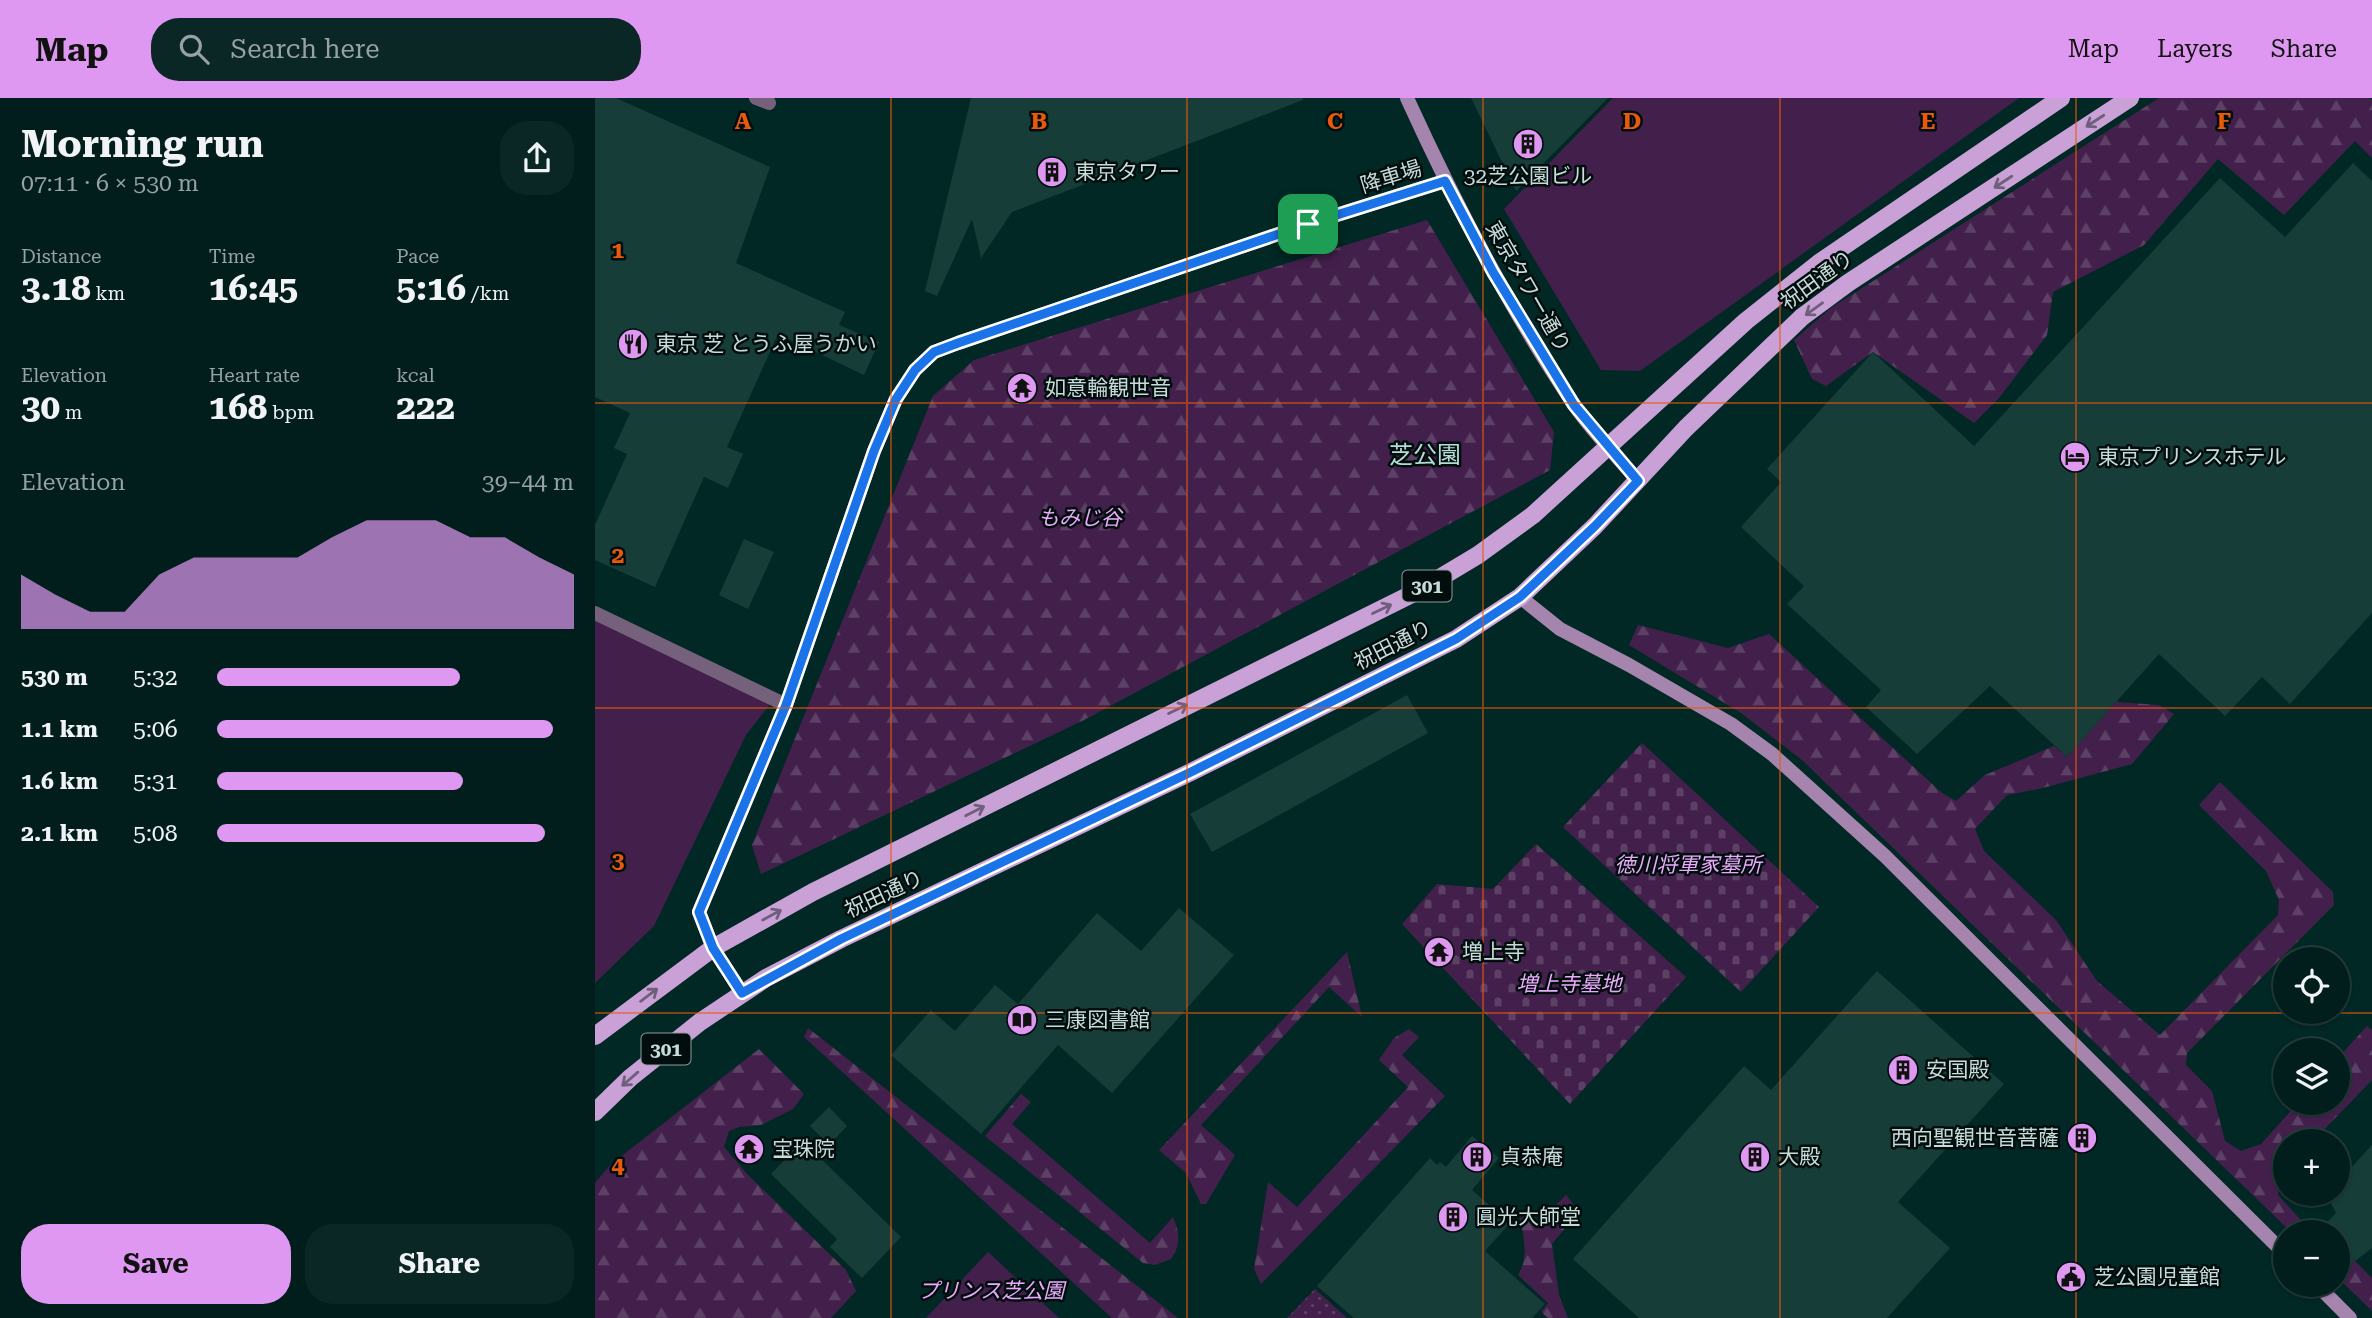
<!DOCTYPE html>
<html lang="en">
<head>
<meta charset="utf-8">
<style>
	:root { --surface:#011e1c; --page:#0b2725; --text:#f1f3f6; --muted:#96a2a3; --line:#233c3b; --accent:#df98f1 }
	body { margin:0; font-family:"Roboto Serif","Noto Sans JP",serif; background:var(--page); color:var(--text); height:100vh; display:flex; flex-direction:column; font-size:26px; white-space:nowrap }
	* { box-sizing:border-box; margin:0 }
	p { font-size:23px; color:var(--muted) }
	.icon { flex:none; width:38px; height:38px; fill:none; stroke:currentColor; stroke-width:2; stroke-linecap:round; stroke-linejoin:round }
	.map { position:relative; flex:1; overflow:hidden }
	.sheet { display:flex; flex-direction:column; background:var(--surface); width:595px }
	.sheet>* { flex:none }
	.controls { position:absolute; left:1678px; top:849px; display:grid; gap:14px }
	.controls a { display:grid; place-items:center; width:77px; height:77px; border-radius:50%; background:var(--surface); box-shadow:0 2px 5px #0004,0 0 0 2px var(--line); font-size:35px }
	.pin { position:absolute; display:grid; place-items:center; width:60px; height:60px; color:#fff; margin:-30px; border-radius:14px; box-shadow:0 4px 10px #0006 }
	.round { display:grid; place-items:center; flex:none; width:74px; height:74px; border-radius:28px; background:var(--page) }
	.overview { display:flex; align-items:center; justify-content:space-between; height:119px; padding:0 21px }
	h1 { font-size:38px; font-weight:700; line-height:52px }
	.metrics { display:grid; grid-template-columns:repeat(3,1fr); gap:10px; height:119px; padding:7px 21px }
	.metrics div { display:grid; align-content:center }
	.metrics b { font-size:35px; font-weight:700 }
	.metrics small { font-size:19px; font-weight:400 }
	.metrics p { font-size:19px }
	.chart { height:196px; padding:14px 21px }
	.chart p { display:flex; justify-content:space-between }
	.chart svg { width:100%; height:126px; margin-top:7px; fill:var(--accent); opacity:.7 }
	.cta { display:flex; gap:14px; margin-top:auto; padding:14px 21px }
	.cta a { flex:1; height:80px; border-radius:28px; background:var(--accent); color:#111; font-size:28px; font-weight:700; line-height:80px; text-align:center }
	.cta a+a { background:var(--page); color:var(--text) }
	ul { padding:0 21px; list-style:none; font-size:23px }
	li { display:grid; grid-template-columns:112px 84px 1fr; align-items:center; height:52px }
	li i { height:18px; border-radius:9px; background:var(--accent) }
	header { display:flex; align-items:center; gap:42px; box-sizing:border-box; height:98px; padding:0 35px; background:var(--accent); color:#111 }
	header strong { font-size:33px }
	nav { display:flex; gap:38px; margin-inline-start:auto; font-size:24px }
	.search { width:490px; height:63px; background:var(--page); display:flex; align-items:center; gap:18px; box-sizing:border-box; padding:0 24px; border-radius:28px; color:var(--muted); font-size:26px }
	main { display:flex; flex:1; min-height:0 }
	.map>svg:first-child { display:block }
	.forest { fill:url(#forest-firs) }
	.cemetery { fill:url(#cemetery-stones) }
	.park { fill:#43204c }
	.garden { fill:url(#garden-dots) }
	.building { fill:#173d39 }
	.lines { fill:none; stroke-linecap:round; stroke-linejoin:round }
	.street { stroke:#75617b; stroke-width:14 }
	.secondary { stroke:#a585ae; stroke-width:14 }
	.primary { stroke:#caa1d6; stroke-width:18 }
	.oneway { stroke:#705f7c }
	.route-casing { stroke:#fff; stroke-width:14 }
	.route { stroke:#1a73e8; stroke-width:9 }
	.grid { fill:none; stroke:#e8590c; stroke-width:2; stroke-opacity:0.55 }
	.labels { text-anchor:middle; stroke-width:5; stroke-linejoin:round; paint-order:stroke }
	.shield { fill:#020e0d; stroke:#8c9e9b; stroke-width:2 }
	.shield-label { font-size:19px; font-weight:bold; fill:#c7dbd8 }
	.poi-label { font-size:21px; fill:#c7dbd8; stroke:#020e0d; text-anchor:start }
	.street-label { font-size:21px; fill:#c7dbd8; stroke:#020e0d }
	.park-label { font-size:21px; font-style:italic; fill:#eaa9fc; stroke:#020e0d }
	.quarter-label { font-size:24px; fill:#b3dcd7; stroke:#020e0d }
	.grid-label { font-size:23px; text-anchor:middle; font-weight:bold; fill:#e8590c; stroke:#020e0d; stroke-width:5; stroke-linejoin:round; paint-order:stroke }
</style>
</head>
<body>
<header>
<strong>Map</strong>
<div class="search"><svg class="icon" aria-label="search" viewBox="0 0 24 24"><circle cx="10" cy="10" r="6"/><path d="M15 15l6 6"/></svg>Search here</div>
<nav><a>Map</a><a>Layers</a><a>Share</a></nav>
</header>
<main>
<section class="sheet">
<div class="overview"><div><h1>Morning run</h1><p>07:11 · 6 × 530 m</p></div><a class="round"><svg class="icon" aria-label="share" viewBox="0 0 24 24"><path d="M12 15V3M7 8l5-5 5 5M5 13v7h14v-7"/></svg></a></div>
<div class="metrics">
<div><p>Distance</p><b>3.18<small> km</small></b></div>
<div><p>Time</p><b>16:45</b></div>
<div><p>Pace</p><b>5:16<small> /km</small></b></div>
</div>
<div class="metrics">
<div><p>Elevation</p><b>30<small> m</small></b></div>
<div><p>Heart rate</p><b>168<small> bpm</small></b></div>
<div><p>kcal</p><b>222</b></div>
</div>
<div class="chart"><p><span>Elevation</span>39–44 m</p>
<svg viewBox="0 0 160 44" preserveAspectRatio="none"><path d="M0 44V25L10 32L20 38L30 38L40 25L50 19L60 19L70 19L80 19L90 12L100 6L110 6L120 6L130 12L140 12L150 19L160 25V44z"/></svg>
</div>
<ul>
<li><b>530 m</b>5:32<i style="width:68%"></i></li>
<li><b>1.1 km</b>5:06<i style="width:94%"></i></li>
<li><b>1.6 km</b>5:31<i style="width:69%"></i></li>
<li><b>2.1 km</b>5:08<i style="width:92%"></i></li>
</ul>
<div class="cta"><a>Save</a><a>Share</a></div>
</section>
<div class="map">
<svg width="1777" height="1220" viewBox="0 0 1777 1220">
	<defs>
		<pattern id="forest-firs" width="22" height="20" patternUnits="userSpaceOnUse" patternTransform="scale(1.75)"><rect width="22" height="20" fill="#43204c"/><path d="M5 1l3.5 6h-7zM16 11l3.5 6h-7z" fill="#5d4065"/></pattern>
		<pattern id="cemetery-stones" width="16" height="16" patternUnits="userSpaceOnUse" patternTransform="scale(1.75)"><rect width="16" height="16" fill="#43204c"/><path d="M2 7V4a2 2 0 0 1 4 0v3zM10 15v-3a2 2 0 0 1 4 0v3z" fill="#5d4065"/></pattern>
		<pattern id="garden-dots" width="8" height="8" patternUnits="userSpaceOnUse" patternTransform="scale(1.75)"><rect width="8" height="8" fill="#43204c"/><path d="M2 2h.1M6 6h.1" fill="none" stroke="#5d4065" stroke-width="1.8" stroke-linecap="round"/></pattern>
	</defs>
	<rect width="100%" height="100%" fill="#012825"/>
	<g class="forest">
		<polygon points="1564,0 1774,0 1777,2 1777,60 1760,43 1689,117 1623,61 1549,147 1458,194 1452,237 1404,300 1379,325 1278,254 1231,288 1217,281 1199,242 1236,210"/>
		<polygon points="832,122 959,334 955,372 489,622 166,776 157,747 338,298 379,262"/>
		<polygon points="1043,527 1133,550 1174,536 1347,695 1361,703 1390,677 1459,648 1472,659 1521,604 1564,607 1579,616 1537,666 1448,690 1412,697 1380,731 1389,753 1461,822 1502,883 1565,937 1683,817 1684,802 1671,773 1604,707 1625,684 1738,794 1739,807 1592,955 1591,967 1617,993 1630,1043 1646,1053 1666,1046 1703,1005 1743,1004 1743,960 1772,928 1777,932 1777,982 1718,1043 1690,1043 1690,1071 1686,1076 1683,1097 1717,1134 1696,1134 1207,662 1146,615 1034,547"/>
		<polygon points="752,854 767,919 734,889 606,1027 640,1057 611,1106 606,1106 591,1075 564,1052"/>
		<polygon points="213,930 583,1220 517,1220 209,939"/>
		<polygon points="814,931 824,939 807,957 850,998 666,1186 659,1171 673,1084 702,1109 813,989 784,962 799,940"/>
		<polygon points="164,951 209,996 198,1011 166,1027 144,1029 134,1033 129,1049 154,1078 251,1172 261,1193 236,1220 0,1220 0,1085 15,1067"/>
		<path d="M426,996L436,1004L417,1026L555,1145L578,1119C585,1135 586,1147 576,1161L560,1167L548,1165L390,1038Z"/>
		<path d="M971,1097L984,1113L957,1146L964,1197L973,1220H953L946,1214L953,1205L923,1177C934,1160 929,1140 925,1121L929,1117L940,1128Z"/>
		<polygon points="1760,1163 1777,1180 1777,1213 1743,1180 1743,1167"/>
	</g>
	<g class="cemetery">
		<polygon points="1047,645 1224,809 1146,894 968,729"/>
		<polygon points="941,746 1091,879 975,1006 807,826 842,786 898,791"/>
	</g>
	<g class="park">
		<polygon points="1018,0 1424,0 1045,273 1006,272 909,111"/>
		<polygon points="0,515 180,600 151,637 59,828 0,885"/>
		<polygon points="393,1154 464,1220 331,1220"/>
	</g>
	<polygon class="garden" points="720,1191 752,1220 692,1220"/>
	<g class="building">
		<polygon points="0,0 21,0 175,69 141,165 250,214 244,227 284,244 269,277 183,236 132,349 148,356 133,390 109,379 60,489 0,462 0,427 32,356 19,350 35,315 0,299"/>
		<polygon points="376,0 708,0 708,2 417,114 386,160 377,121 342,198 330,193"/>
		<polygon points="876,0 1013,0 921,93"/>
		<polygon points="1758,65 1777,83 1777,515 1695,606 1667,579 1630,618 1564,556 1472,659 1395,588 1322,656 1271,609 1286,592 1192,506 1209,488 1146,429 1186,384 1172,371 1278,254 1379,348 1625,80 1690,139"/>
		<polygon points="149,441 179,454 153,511 124,497"/>
		<polygon points="812,597 833,635 617,754 595,716"/>
		<polygon points="584,810 639,857 517,995 463,947 386,1036 296,957 336,912 360,933 400,887 423,906 502,815 546,853"/>
		<polygon points="1282,873 1409,986 1303,1104 1355,1150 1292,1220 1044,1220 978,1161 1149,968 1176,992"/>
		<polygon points="234,1009 252,1028 234,1047 215,1028"/>
		<polygon points="877,1038 904,1060 877,1092 915,1125 890,1153 950,1206 937,1220 759,1220 722,1188 835,1060 842,1067 845,1064 851,1069"/>
		<polygon points="208,1043 306,1139 267,1180 235,1149 242,1141 176,1076"/>
		<polygon points="1777,1047 1777,1150 1743,1176 1743,1134 1723,1134 1741,1115 1731,1096 1743,1096 1743,1077 1754,1072"/>
	</g>
	<g class="lines">
		<g class="street">
			<polyline points="161,0 174,5"/>
			<polyline points="0,515 191,607"/>
		</g>
		<g class="secondary">
			<path d="M812,0C860,105 913,209 978,305C996,333 1022,357 1043,383"/>
			<polyline points="925,499 965,531 1034,567 1136,626 1177,656 1290,758 1690,1156"/>
			<polyline points="147,895 118,850 104,814 191,607 279,353 301,301 320,272 339,254 363,245 713,126 850,83"/>
			<polyline points="1721,1186 1755,1220"/>
		</g>
		<g class="primary">
			<polyline points="0,938 118,850 218,794 823,493 883,457 938,417 1151,223 1224,165 1466,0"/>
			<polyline points="0,1014 35,980 105,924 171,880 246,841 596,674 861,541 925,499 1000,428 1091,330 1207,219 1253,185 1535,0"/>
		</g>
	</g>
	<defs><path id="oneway-shaft" d="M-6 0H5M1.5-3L5.5 0L1.5 3" fill="none" stroke-width="1.6" stroke-linecap="round" stroke-linejoin="round" transform="scale(1.75)"/></defs>
	<g class="oneway">
		<use href="#oneway-shaft" transform="translate(1500 23) rotate(147)"/>
		<use href="#oneway-shaft" transform="translate(1408 84) rotate(147)"/>
		<use href="#oneway-shaft" transform="translate(1219 211) rotate(144)"/>
		<use href="#oneway-shaft" transform="translate(787 511) rotate(-26)"/>
		<use href="#oneway-shaft" transform="translate(583 611) rotate(-26)"/>
		<use href="#oneway-shaft" transform="translate(380 713) rotate(-27)"/>
		<use href="#oneway-shaft" transform="translate(177 817) rotate(-29)"/>
		<use href="#oneway-shaft" transform="translate(54 897) rotate(-37)"/>
		<use href="#oneway-shaft" transform="translate(35 981) rotate(139)"/>
	</g>
	<g class="lines">
		<g class="route-casing">
			<polygon id="route" points="850,83 898,174 979,307 1043,383 1000,428 925,499 861,541 596,674 246,841 147,895 118,850 104,814 191,607 279,353 301,301 320,272 339,254 363,245 713,126"/>
		</g>
		<use href="#route" class="route"/>
	</g>
	<path class="grid" d="M296,0V1220M592,0V1220M888,0V1220M1185,0V1220M1481,0V1220M0,305H1777M0,610H1777M0,915H1777"/>
	<defs>
		<g id="building-disc" transform="scale(1.575)"><circle r="9.5" fill="#df98f1" stroke="#020e0d"/><path d="M-4-6H4V6H1V3H-1V6H-4ZM-2.5-4.3h1.7v1.8h-1.7ZM.8-4.3h1.7v1.8H.8ZM-2.5-1h1.7V.8h-1.7ZM.8-1h1.7V.8H.8Z" fill="#111"/></g>
		<g id="restaurant-disc" transform="scale(1.575)"><circle r="9.5" fill="#df98f1" stroke="#020e0d"/><path d="M-5-6h1v4h1v-4h1v4h1v-4h1v5L-1.5 .5V6h-2V.5L-5-1ZM5-6V6H3V1.5H1.5Q1.5-4 5-6Z" fill="#111"/></g>
		<g id="temple-disc" transform="scale(1.575)"><circle r="9.5" fill="#df98f1" stroke="#020e0d"/><path d="M0-6L5-2H3V0L6.5 2.5H4V6H1.5V3h-3V6H-4V2.5H-6.5L-3 0V-2H-5Z" fill="#111"/></g>
		<g id="hotel-disc" transform="scale(1.575)"><circle r="9.5" fill="#df98f1" stroke="#020e0d"/><path d="M-6-4.5h1.5V1H6V5H4.5V3h-9V5H-6ZM-4 0a1.8 1.8 0 1 1 3.6 0ZM.5 0V-2.5h3Q6-2.5 6 0Z" fill="#111"/></g>
		<g id="library-disc" transform="scale(1.575)"><circle r="9.5" fill="#df98f1" stroke="#020e0d"/><path d="M-6-4Q-3-5.5-.7-3.5V5Q-3 3-6 4ZM6-4Q3-5.5 .7-3.5V5Q3 3 6 4Z" fill="#111"/></g>
		<g id="civic-disc" transform="scale(1.575)"><circle r="9.5" fill="#df98f1" stroke="#020e0d"/><path d="M-.6-6.5H3V-4.5H.6V-3L4-1V1h2V6H-6V1h2V-1L-.6-3ZM-1.2 2.5V6h2.4V2.5Z" fill="#111"/></g>
	</defs>
	<g fill-rule="evenodd">
		<use href="#building-disc" x="933" y="46"/>
		<use href="#building-disc" x="457" y="74"/>
		<use href="#restaurant-disc" x="38" y="246"/>
		<use href="#temple-disc" x="427" y="290"/>
		<use href="#hotel-disc" x="1480" y="359"/>
		<use href="#temple-disc" x="844" y="854"/>
		<use href="#library-disc" x="427" y="922"/>
		<use href="#building-disc" x="1308" y="972"/>
		<use href="#building-disc" x="1487" y="1040"/>
		<use href="#temple-disc" x="154" y="1051"/>
		<use href="#building-disc" x="882" y="1059"/>
		<use href="#building-disc" x="1160" y="1059"/>
		<use href="#building-disc" x="858" y="1119"/>
		<use href="#civic-disc" x="1476" y="1179"/>
	</g>
	<g class="labels">
		<g class="shield">
			<rect x="807.5" y="472.5" width="49" height="31" rx="5"/>
			<rect x="46.5" y="935.5" width="49" height="31" rx="5"/>
		</g>
		<g class="shield-label">
			<text x="832" y="495">301</text>
			<text x="71" y="958">301</text>
		</g>
		<g class="poi-label">
			<text x="480" y="81">東京タワー</text>
			<text x="933" y="85" text-anchor="middle">32芝公園ビル</text>
			<text x="61" y="253">東京 芝 とうふ屋うかい</text>
			<text x="450" y="297">如意輪観世音</text>
			<text x="1503" y="366">東京プリンスホテル</text>
			<text x="867" y="861">増上寺</text>
			<text x="450" y="929">三康図書館</text>
			<text x="1331" y="979">安国殿</text>
			<text x="1464" y="1047" text-anchor="end">西向聖観世音菩薩</text>
			<text x="177" y="1058">宝珠院</text>
			<text x="905" y="1066">貞恭庵</text>
			<text x="1183" y="1066">大殿</text>
			<text x="881" y="1126">圓光大師堂</text>
			<text x="1499" y="1186">芝公園児童館</text>
		</g>
		<g class="street-label">
			<text transform="translate(796 79) rotate(-17)" y="7">降車場</text>
			<text transform="translate(1222 182) rotate(-36)" y="7">祝田通り</text>
			<text transform="translate(933 189) rotate(60)" y="7">東京タワー通り</text>
			<text transform="translate(798 547) rotate(-27)" y="7">祝田通り</text>
			<text transform="translate(289 796) rotate(-25)" y="7">祝田通り</text>
		</g>
		<g class="park-label">
			<text x="485" y="427">もみじ谷</text>
			<text x="1093" y="774">徳川将軍家墓所</text>
			<text x="974" y="893">増上寺墓地</text>
			<text x="396" y="1200">プリンス芝公園</text>
		</g>
		<g class="quarter-label">
			<text x="830" y="365">芝公園</text>
		</g>
	</g>
	<g class="grid-label">
		<text x="148" y="31">A</text>
		<text x="444" y="31">B</text>
		<text x="740" y="31">C</text>
		<text x="1037" y="31">D</text>
		<text x="1333" y="31">E</text>
		<text x="1629" y="31">F</text>
		<text x="23" y="160">1</text>
		<text x="23" y="465">2</text>
		<text x="23" y="770">3</text>
		<text x="23" y="1075">4</text>
	</g>
</svg>
<div class="controls">
<a><svg class="icon" aria-label="locate" viewBox="0 0 24 24"><circle cx="12" cy="12" r="6"/><path d="M12 2v4M12 18v4M2 12h4M18 12h4"/></svg></a>
<a><svg class="icon" aria-label="layers" viewBox="0 0 24 24"><path d="M12 4l9 5-9 5-9-5zM3 14l9 5 9-5"/></svg></a>
<a>+</a>
<a>−</a>
</div>
<div class="pin" style="left:713px;top:126px;background:#1e9e55"><svg class="icon" aria-label="arrive" viewBox="0 0 24 24"><path d="M6 21V4h12l-3 4 3 4H6"/></svg></div>
</div>
</main>
</body>
</html>
